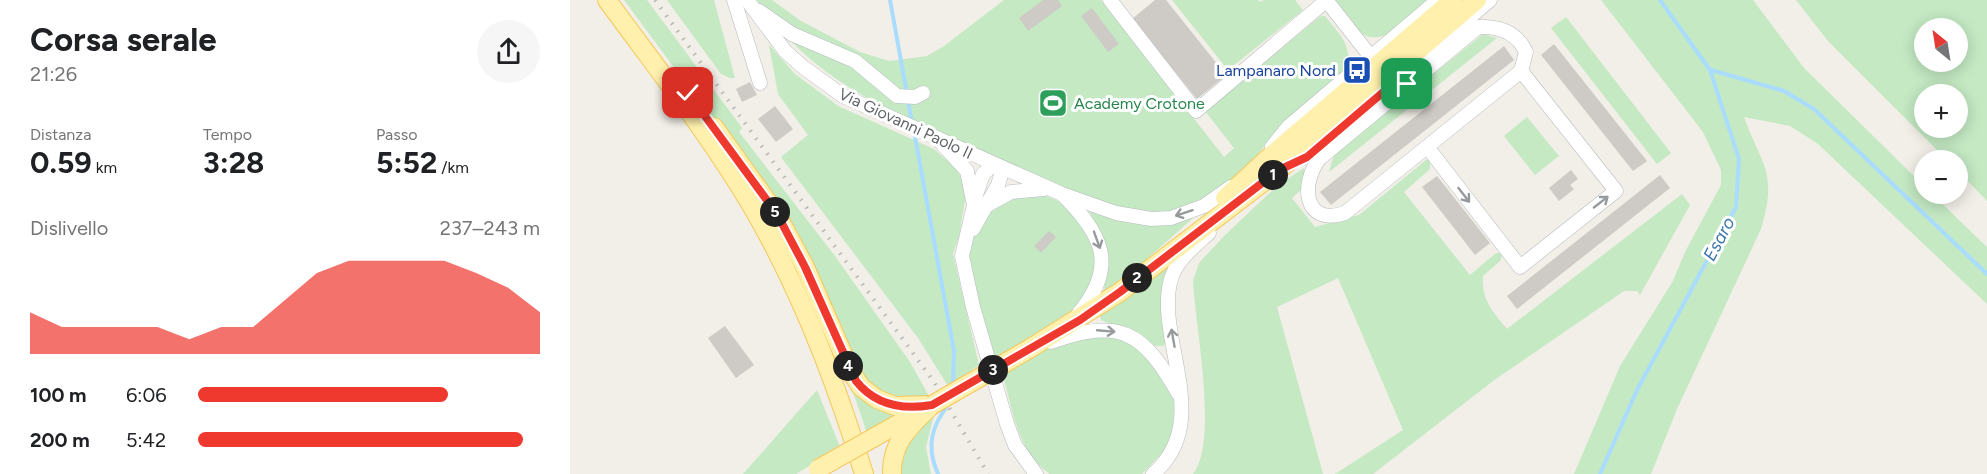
<!DOCTYPE html>
<html lang="it">
<head>
<meta charset="utf-8">
<style>
	:root { --surface:#fff; --page:#f6f6f6; --text:#202124; --muted:#757577; --accent:#ef392f }
	body { margin:0; font-family:Figtree,sans-serif; background:var(--page); color:var(--text); height:100vh; display:flex; flex-direction:column; font-size:22px; white-space:nowrap }
	* { box-sizing:border-box; margin:0 }
	p { font-size:20px; color:var(--muted) }
	.icon { flex:none; width:33px; height:33px; fill:none; stroke:currentColor; stroke-width:2; stroke-linecap:round; stroke-linejoin:round }
	.map { position:relative; flex:1; overflow:hidden }
	.sheet { display:flex; flex-direction:column; background:var(--surface); width:570px }
	.sheet>* { flex:none }
	.needle { width:39px; rotate:330deg }
	.fabs { position:absolute; left:1344px; top:18px; display:grid; gap:12px }
	.fabs a { display:grid; place-items:center; width:54px; height:54px; border-radius:50%; background:var(--surface); box-shadow:0 3px 15px #0003; font-size:30px }
	.pin { position:absolute; display:grid; place-items:center; width:51px; height:51px; color:#fff; margin:-26px; border-radius:12px; box-shadow:0 3px 9px #0006 }
	.km { position:absolute; width:30px; height:30px; margin:-15px; border-radius:50%; background:#222; color:#fff; font-size:16px; line-height:30px; text-align:center }
	.round { display:grid; place-items:center; flex:none; width:63px; height:63px; border-radius:32px; background:var(--page) }
	.head { display:flex; align-items:center; justify-content:space-between; height:102px; padding:0 30px }
	h1 { font-size:33px; font-weight:700; line-height:45px }
	.figures { display:grid; grid-template-columns:repeat(3,1fr); gap:9px; height:102px; padding:6px 30px }
	.figures div { display:grid; align-content:center }
	.figures b { font-size:30px; font-weight:700 }
	.figures small { font-size:16px; font-weight:400 }
	.figures p { font-size:16px }
	.chart { height:168px; padding:12px 30px }
	.chart p { display:flex; justify-content:space-between }
	.chart svg { width:100%; height:108px; margin-top:6px; fill:var(--accent); opacity:.7 }
	ul { padding:0 30px; list-style:none; font-size:20px }
	li { display:grid; grid-template-columns:96px 72px 1fr; align-items:center; height:45px }
	li i { height:15px; border-radius:8px; background:var(--accent) }
	main { display:flex; flex:1; min-height:0 }
	.map>svg:first-child { display:block }
	.green { fill:#c4e9c3; fill-rule:evenodd }
	.lines { fill:none; stroke-linecap:round; stroke-linejoin:round }
	.stream { stroke:#a9dcff; stroke-width:4 }
	.building { fill:#cecbc6 }
	.minor-casing { stroke:#b7babe; stroke-width:15 }
	.major-casing { stroke:#f6c75b; stroke-width:20 }
	.minor { stroke:#fff; stroke-width:14 }
	.major { stroke:#fff0ae; stroke-width:18 }
	.rail { stroke:#b6b7b8; stroke-width:4; stroke-dasharray:1.5 8; stroke-linecap:butt }
	.major-bridge-casing { stroke:#f6c75b; stroke-width:20; stroke-linecap:butt }
	.major-bridge { stroke:#fff0ae; stroke-width:18 }
	.oneway { stroke:#969a9d }
	.route-casing { stroke:#fff; stroke-width:12 }
	.route { stroke:#ef392f; stroke-width:8 }
	.labels { text-anchor:middle; stroke-width:6; stroke-linejoin:round; paint-order:stroke }
	.transit-label { font-size:16px; fill:#164399; stroke:#fff; text-anchor:end }
	.leisure-label { font-size:16px; fill:#27864d; stroke:#fff; text-anchor:start }
	.street-label { font-size:16px; fill:#5e6368; stroke:#fff }
	.water-label { font-size:18px; font-style:italic; fill:#3e76ad; stroke:#fff }
</style>
</head>
<body>
<main>
<section class="sheet">
<div class="head"><div><h1>Corsa serale</h1><p>21:26</p></div><a class="round"><svg class="icon" aria-label="share" viewBox="0 0 24 24"><path d="M12 15V3M7 8l5-5 5 5M5 13v7h14v-7"/></svg></a></div>
<div class="figures">
<div><p>Distanza</p><b>0.59<small> km</small></b></div>
<div><p>Tempo</p><b>3:28</b></div>
<div><p>Passo</p><b>5:52<small> /km</small></b></div>
</div>
<div class="chart"><p><span>Dislivello</span>237–243 m</p>
<svg viewBox="0 0 160 44" preserveAspectRatio="none"><path d="M0 44V27L10 33L20 33L30 33L40 33L50 38L60 33L70 33L80 22L90 11L100 6L110 6L120 6L130 6L140 11L150 17L160 27V44z"/></svg>
</div>
<ul>
<li><b>100 m</b>6:06<i style="width:73%"></i></li>
<li><b>200 m</b>5:42<i style="width:95%"></i></li>
</ul>
</section>
<div class="map">
<svg width="1417" height="474" viewBox="0 0 1417 474">
	<rect width="100%" height="100%" fill="#f1efe7"/>
	<g class="green">
		<polygon points="54,0 77,0 170,125 172,128 169,132 265,256 340,362 360,398 322,400 294,381 214,216"/>
		<polygon points="97,0 144,0 165,78 160,78 151,74"/>
		<path d="M187,0H202L231,21L290,52L319,61L357,56L374,46L434,0H531L654,157L664,148L635,111L751,16H755C769,34 784,46 776,70C753,90 729,109 707,131C696,142 688,156 677,166C625,218 589,221 522,199C478,180 434,162 391,143C309,107 239,76 187,0Z"/>
		<polygon points="602,0 688,0 690,2 694,0 725,0 733,10 658,70"/>
		<path d="M764,0H860C842,15 813,52 788,31C779,23 772,10 764,0Z"/>
		<path d="M1031,0H1183L1234,68L1354,186V194H1362L1417,247V304L1248,144L1220,126L1174,117C1192,167 1208,171 1191,229L1107,409L1081,474H1004L1050,366L1103,281L1115,252L1151,185V170L1133,132Z"/>
		<path d="M1226,0H1417V201L1388,171V160H1377L1258,41ZM1354,28H1388V62H1354ZM1354,94H1388V128H1354Z"/>
		<polygon points="996,17 1101,153 1087,164 981,28"/>
		<polygon points="913,34 927,38 759,172 764,154"/>
		<polygon points="199,45 225,74 268,106 364,149 385,168 394,182 396,194 389,236 383,254 409,365 378,386 348,338 211,157 238,135 208,94"/>
		<polygon points="957,117 989,156 965,175 934,136"/>
		<path d="M856,160H860V169L834,192L900,275L926,253H932L931,260L913,276C911,300 923,312 937,329L1112,194L1120,205L1070,295L1067,291H1054L923,381L803,474H765L833,430L768,278L707,307L753,474H623C649,442 625,325 623,281L629,263L654,236L708,185L734,168V187L722,198L745,227L789,215Z"/>
		<path d="M469,194C493,200 510,213 519,236C521,243 525,251 526,258C530,313 462,338 424,360L399,269C395,225 427,197 469,194Z"/>
		<polygon points="518,209 557,223 579,224 623,218 540,292 534,290 538,251"/>
		<polygon points="607,253 597,342 593,346 585,346 564,333 531,320 530,316 534,313"/>
		<path d="M542,334L586,359L605,401L602,435L595,450L572,474H480C448,453 442,409 433,375L491,340Z"/>
		<polygon points="280,383 301,405 321,414 322,417 297,433"/>
		<polygon points="247,390 270,447 226,474 173,474"/>
		<polygon points="364,415 356,447 361,474 329,474 336,440"/>
	</g>
	<g class="lines">
		<g class="stream">
			<polyline points="320,0 337,94"/>
			<polyline points="1141,70 1214,91 1244,109 1417,274"/>
			<polyline points="338,101 342,123"/>
			<polyline points="344,131 384,351 383,386"/>
			<path d="M368,474C356,447 361,426 379,404"/>
			<polyline points="1030,474 1067,390 1166,207 1169,159 1140,70 1090,0"/>
		</g>
	</g>
	<g class="building">
		<polygon points="473,0 488,0 492,6 458,31 449,18"/>
		<polygon points="585,0 596,0 656,75 627,99 562,19"/>
		<polygon points="522,8 549,44 538,52 511,16"/>
		<polygon points="984,44 1077,161 1063,171 971,55"/>
		<polygon points="934,46 944,60 761,205 750,192"/>
		<polygon points="180,82 187,95 172,102 166,89"/>
		<polygon points="205,106 223,129 206,142 188,119"/>
		<polygon points="1001,170 1008,179 1000,185 1004,189 989,201 979,188"/>
		<polygon points="1090,175 1100,188 947,309 937,296"/>
		<polygon points="867,176 920,243 905,255 852,187"/>
		<polygon points="479,231 486,237 471,253 464,246"/>
		<polygon points="155,326 184,365 166,378 138,338"/>
	</g>
	<g class="lines">
		<g class="minor-casing">
			<g id="minor">
				<polyline points="164,0 190,83"/>
				<polyline points="177,0 215,51 233,67 273,96 492,194 546,213 581,219 601,218 634,206 661,187"/>
				<polyline points="540,0 626,111 757,0"/>
				<polyline points="756,0 801,57"/>
				<polyline points="189,11 222,34 285,61 327,96 345,97 353,93"/>
				<path d="M908,27C929,26 947,32 956,52L951,71L775,213C733,227 730,183 750,158Z"/>
				<polyline points="823,83 920,0"/>
				<polyline points="372,144 397,171 403,201"/>
				<polyline points="702,147 719,126 868,0"/>
				<polyline points="858,148 950,267 1046,191 951,71"/>
				<polyline points="424,164 413,174 407,192 392,256 403,307 437,424 445,445 466,474"/>
				<path d="M493,195C531,233 549,265 509,313"/>
				<polyline points="419,204 441,192 474,189"/>
				<polyline points="403,229 428,185 433,168"/>
				<path d="M481,342C551,317 573,332 608,393"/>
				<path d="M583,474C645,421 584,338 601,279C607,259 624,247 639,233"/>
			</g>
		</g>
		<g class="major-casing">
			<g id="major">
				<path d="M37,0C86,67 139,134 181,205C230,288 266,382 294,474"/>
				<polyline points="144,127 207,215 235,267 280,370 291,387 307,399 325,406 362,405"/>
				<polyline points="655,198 697,159 883,0"/>
				<polyline points="459,349 550,292 709,170 907,0"/>
				<polyline points="303,438 342,416"/>
				<path d="M322,474C321,442 340,426 362,405"/>
			</g>
		</g>
		<use href="#minor" class="minor"/>
		<use href="#major" class="major"/>
		<polyline class="rail" points="85,0 364,382 418,474"/>
		<g class="major-bridge-casing">
			<g id="major-bridge">
				<polyline points="362,405 459,349"/>
				<polyline points="248,469 303,438"/>
			</g>
		</g>
		<use href="#major-bridge" class="major-bridge"/>
	</g>
	<defs><path id="oneway-shaft" d="M-6 0H5M1.5-3L5.5 0L1.5 3" fill="none" stroke-width="1.6" stroke-linecap="round" stroke-linejoin="round" transform="scale(1.5)"/></defs>
	<g class="oneway">
		<use href="#oneway-shaft" transform="translate(894 195) rotate(52)"/>
		<use href="#oneway-shaft" transform="translate(1031 202) rotate(-38)"/>
		<use href="#oneway-shaft" transform="translate(614 213) rotate(162)"/>
		<use href="#oneway-shaft" transform="translate(527 240) rotate(70)"/>
		<use href="#oneway-shaft" transform="translate(536 331) rotate(5)"/>
		<use href="#oneway-shaft" transform="translate(603 338) rotate(-100)"/>
	</g>
	<g class="lines">
		<g class="route-casing">
			<path id="route" d="M118,93L207,214L235,267L286,381C305,405 333,410 362,405L510,320L550,292L709,170L737,157L831,77L837,84"/>
		</g>
		<use href="#route" class="route"/>
	</g>
	<defs>
		<g id="bus-square" transform="scale(1.5)"><rect x="-9" y="-9" width="18" height="18" rx="4" fill="#1a4fb4" stroke="#fff"/><path d="M-5-6H5V4H4V6H2V4H-2V6H-4V4H-5ZM-3.5-4V0h7V-4ZM-3.5 1.2v1.5H-2V1.2ZM2 1.2v1.5H3.5V1.2Z" fill="#fff"/></g>
		<g id="stadium-square" transform="scale(1.5)"><rect x="-9" y="-9" width="18" height="18" rx="4" fill="#2e9e5b" stroke="#fff"/><path d="M0-5a6.5 5 0 1 0 0 10a6.5 5 0 1 0 0-10ZM-3.5-1.8h7v3.6h-7Z" fill="#fff"/></g>
	</defs>
	<g fill-rule="evenodd">
		<use href="#bus-square" x="787" y="70"/>
		<use href="#stadium-square" x="483" y="103"/>
	</g>
	<g class="labels">
		<g class="transit-label">
			<text x="766" y="76">Lampanaro Nord</text>
		</g>
		<g class="leisure-label">
			<text x="504" y="109">Academy Crotone</text>
		</g>
		<g class="street-label">
			<text transform="translate(336 123) rotate(25)" y="6">Via Giovanni Paolo II</text>
		</g>
		<g class="water-label">
			<text transform="translate(1149 239) rotate(-62)" y="6">Esaro</text>
		</g>
	</g>
</svg>
<div class="fabs">
<a><svg class="needle" viewBox="-14 -14 28 28"><path d="M0-13l5 13h-10z" fill="#e53935"/><path d="M0 13l5-13h-10z" fill="#757577"/></svg></a>
<a>+</a>
<a>−</a>
</div>
<div class="pin" style="left:837px;top:84px;background:#1e9e55"><svg class="icon" aria-label="arrive" viewBox="0 0 24 24"><path d="M6 21V4h12l-3 4 3 4H6"/></svg></div>
<div class="pin" style="left:118px;top:93px;background:#d93025"><svg class="icon" aria-label="check" viewBox="0 0 24 24"><path d="M5 12l5 5 9-10"/></svg></div>
<b class="km" style="left:703px;top:175px">1</b>
<b class="km" style="left:567px;top:278px">2</b>
<b class="km" style="left:423px;top:370px">3</b>
<b class="km" style="left:278px;top:366px">4</b>
<b class="km" style="left:205px;top:212px">5</b>
</div>
</main>
</body>
</html>
